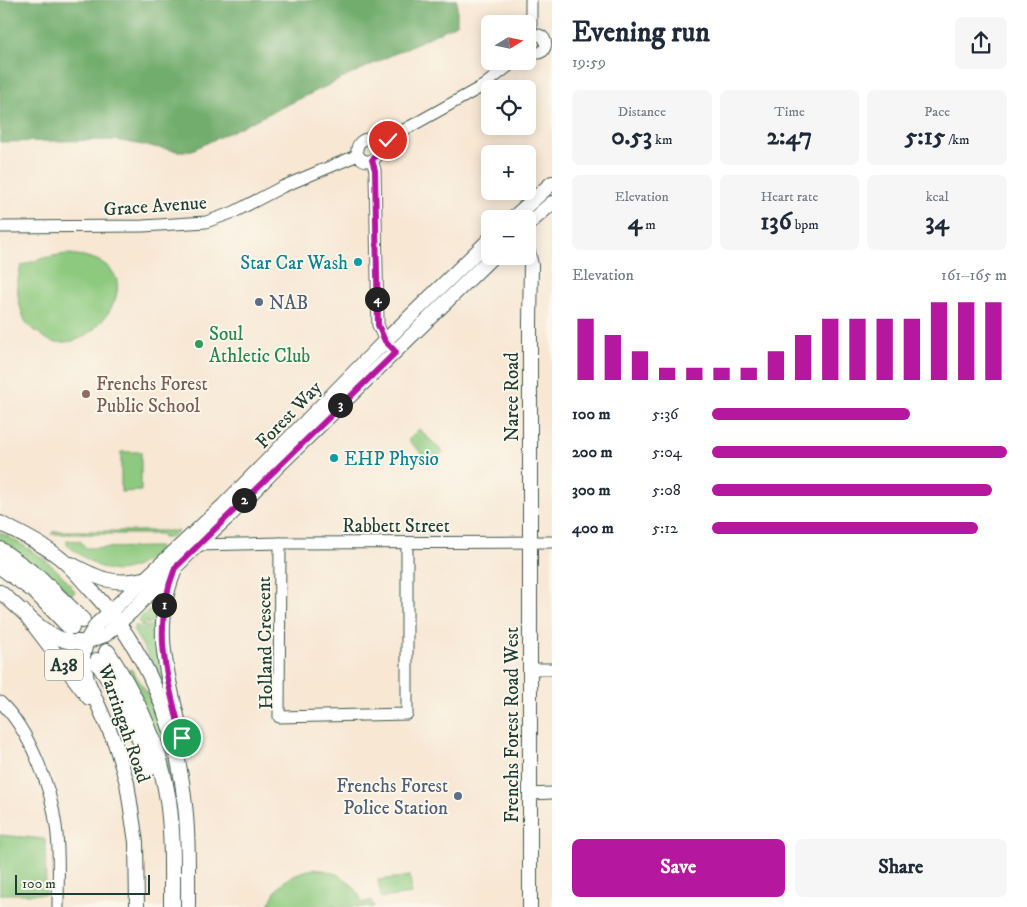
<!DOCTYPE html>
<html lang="en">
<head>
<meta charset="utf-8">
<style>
	:root { --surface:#fff; --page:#f6f6f7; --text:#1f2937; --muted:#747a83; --accent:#b5179e }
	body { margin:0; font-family:"IM FELL DW Pica",serif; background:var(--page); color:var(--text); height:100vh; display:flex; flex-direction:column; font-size:19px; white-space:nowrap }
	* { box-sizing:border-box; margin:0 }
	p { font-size:16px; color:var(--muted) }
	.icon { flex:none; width:28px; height:28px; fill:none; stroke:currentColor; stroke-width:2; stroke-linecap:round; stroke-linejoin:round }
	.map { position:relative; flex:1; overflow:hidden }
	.drawer { display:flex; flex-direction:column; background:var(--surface); width:475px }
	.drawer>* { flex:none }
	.needle { width:32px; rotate:80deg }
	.controls { position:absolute; left:481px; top:15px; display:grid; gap:10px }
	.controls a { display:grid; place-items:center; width:55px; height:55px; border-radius:8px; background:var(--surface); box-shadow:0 2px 12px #0003; font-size:25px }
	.scale { position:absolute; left:15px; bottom:12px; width:135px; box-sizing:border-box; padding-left:5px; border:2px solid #1f3d34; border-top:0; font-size:14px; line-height:18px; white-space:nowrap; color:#1f3d34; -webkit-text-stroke:4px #fbf7ec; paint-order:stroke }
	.pin { position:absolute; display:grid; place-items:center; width:42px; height:42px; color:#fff; margin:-21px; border:2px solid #fff; border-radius:50%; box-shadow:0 1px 5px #0007 }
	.km { position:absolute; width:25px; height:25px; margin:-12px; border-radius:50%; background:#222; color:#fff; font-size:14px; line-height:25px; text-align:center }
	.round { display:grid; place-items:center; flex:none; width:52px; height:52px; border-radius:8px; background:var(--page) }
	.head { display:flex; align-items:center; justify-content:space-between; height:85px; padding:0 20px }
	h1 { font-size:28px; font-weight:800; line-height:38px }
	.metrics { display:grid; grid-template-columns:repeat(3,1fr); gap:8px; height:85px; padding:5px 20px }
	.metrics div { display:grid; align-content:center; border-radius:8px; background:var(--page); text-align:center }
	.metrics b { font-size:25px; font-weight:800 }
	.metrics small { font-size:14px; font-weight:400 }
	.metrics p { font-size:14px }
	.chart { height:140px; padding:10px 20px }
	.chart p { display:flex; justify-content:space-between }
	.chart svg { width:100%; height:90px; margin-top:5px; stroke:var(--accent); stroke-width:6 }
	.action { display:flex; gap:10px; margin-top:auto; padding:10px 20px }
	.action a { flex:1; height:58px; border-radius:8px; background:var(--accent); color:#fff; font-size:20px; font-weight:800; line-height:58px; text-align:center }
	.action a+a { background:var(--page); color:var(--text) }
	ul { padding:0 20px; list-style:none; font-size:16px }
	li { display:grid; grid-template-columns:80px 60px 1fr; align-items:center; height:38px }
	li i { height:12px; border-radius:6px; background:var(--accent) }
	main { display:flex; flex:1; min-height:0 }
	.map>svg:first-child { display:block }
	.green { fill:#8dc97e; stroke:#568359 }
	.forest { fill:#72ad6d; stroke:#487550 }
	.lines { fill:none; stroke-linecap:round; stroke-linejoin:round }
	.minor-casing { stroke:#3f564c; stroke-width:13 }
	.major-casing { stroke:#3f564c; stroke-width:16 }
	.highway-casing { stroke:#3f564c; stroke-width:18 }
	.minor { stroke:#fff; stroke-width:11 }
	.major { stroke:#fff; stroke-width:14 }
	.highway { stroke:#fff; stroke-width:16 }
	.major-bridge-casing { stroke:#3f564c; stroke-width:16; stroke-linecap:butt }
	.major-bridge { stroke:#fff; stroke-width:14 }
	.route-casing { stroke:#fff; stroke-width:10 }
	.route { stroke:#b5179e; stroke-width:6 }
	.culture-dot { fill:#0f9aa8; stroke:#fbf7ec; stroke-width:2 }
	.service-dot { fill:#5c6f8a; stroke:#fbf7ec; stroke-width:2 }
	.leisure-dot { fill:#2e9e5b; stroke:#fbf7ec; stroke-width:2 }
	.education-dot { fill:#8d6e63; stroke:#fbf7ec; stroke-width:2 }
	.labels { text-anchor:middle; stroke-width:4; stroke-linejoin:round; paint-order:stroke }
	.shield { fill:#fbf7ec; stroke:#61756b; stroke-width:1 }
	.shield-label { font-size:18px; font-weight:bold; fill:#1f3d34 }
	.street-label { font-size:19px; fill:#1f3d34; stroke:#fbf7ec }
	.culture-label { font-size:19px; fill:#0d838f; stroke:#fbf7ec; text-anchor:end }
	.service-label { font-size:19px; fill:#4e5e75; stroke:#fbf7ec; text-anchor:start }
	.leisure-label { font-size:19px; fill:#27864d; stroke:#fbf7ec; text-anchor:start }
	.education-label { font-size:19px; fill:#785e54; stroke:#fbf7ec; text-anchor:start }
</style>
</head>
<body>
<main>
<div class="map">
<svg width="552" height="907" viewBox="0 0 552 907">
	<rect width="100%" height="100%" fill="#fbf7ec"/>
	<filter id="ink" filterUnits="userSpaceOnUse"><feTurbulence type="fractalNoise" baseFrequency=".02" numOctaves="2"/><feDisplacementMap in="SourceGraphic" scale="10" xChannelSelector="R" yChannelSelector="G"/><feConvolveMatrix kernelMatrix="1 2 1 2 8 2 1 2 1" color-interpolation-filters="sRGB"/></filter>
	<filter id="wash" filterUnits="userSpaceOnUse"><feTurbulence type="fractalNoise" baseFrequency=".0096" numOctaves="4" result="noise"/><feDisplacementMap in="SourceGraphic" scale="20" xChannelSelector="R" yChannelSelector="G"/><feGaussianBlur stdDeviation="1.12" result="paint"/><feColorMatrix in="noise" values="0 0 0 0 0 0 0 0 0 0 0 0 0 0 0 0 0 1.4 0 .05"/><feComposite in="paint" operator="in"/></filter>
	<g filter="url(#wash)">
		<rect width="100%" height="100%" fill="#f7e7d3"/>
		<g class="green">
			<path d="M70,254C84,256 102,258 112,271C130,293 100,330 79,339C72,342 60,343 53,342C48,341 44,337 40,334C33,329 27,327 24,318C17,300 15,285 21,266C38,259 52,255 70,254Z"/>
			<polygon points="419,429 443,452 432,463 408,440"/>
			<polygon points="121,452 141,452 141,491 121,492"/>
			<polygon points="55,531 179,531 169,538 163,538 162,534 51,534"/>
			<path d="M0,532C26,547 59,565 75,592L71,595L45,572L0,540Z"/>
			<path d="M67,540L80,541L86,548L159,547L160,551C120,582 105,574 67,545Z"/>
			<polygon points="158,602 159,617 147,625 147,621 143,624 146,626 141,627 141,622 139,621 139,619"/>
			<polygon points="154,624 159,624 169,705 153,663 133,630 135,626 138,626 141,630"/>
			<path d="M131,669C154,699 166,735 172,772L169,774L127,671Z"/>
			<polygon points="0,835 45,839 46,894 0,894"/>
			<path d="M315,869C337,871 355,881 362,903L371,900L374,907H268C276,884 291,872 315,869Z"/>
			<polygon points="410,876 412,894 381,898 378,880"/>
		</g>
		<polygon class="forest" points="0,0 457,0 457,24 190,151 177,151 115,140 0,142"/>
	</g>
	<g filter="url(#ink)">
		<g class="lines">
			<g class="minor-casing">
				<g id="minor">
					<polyline points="531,36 531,0"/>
					<path d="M528,39L533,35C544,33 549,42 543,51C537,55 532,54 528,49"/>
					<circle cx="368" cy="150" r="11"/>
					<polyline points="377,145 483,86 515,61"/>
					<polyline points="372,160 375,170 378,325 385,341 396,352"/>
					<polyline points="0,227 143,226 206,222 234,212 282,187 358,155"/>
					<polyline points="280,543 279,717 407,714 407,543"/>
					<polyline points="197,545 280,543 552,542"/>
					<polyline points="529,669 552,669"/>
					<path d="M0,702C29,729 51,787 56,826C60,853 58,880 58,907"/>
					<polyline points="530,794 552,793"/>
				</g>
			</g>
			<g class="major-casing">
				<g id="major">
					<polyline points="512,219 552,183"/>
					<polyline points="528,224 552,203"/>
					<polyline points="528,252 531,265 530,321 530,907"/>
					<path d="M0,523C19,533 39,542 56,555C69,564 80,578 91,590C146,648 177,725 185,805C189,839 188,873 188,907"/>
					<path d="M71,564C97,578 113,586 143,579"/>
					<path d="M174,572C150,631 170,683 183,741"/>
					<path d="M0,592C22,609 42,636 71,642"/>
					<polyline points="23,611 89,698"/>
					<polyline points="97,624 224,505 385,341 490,239"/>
					<polyline points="105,635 132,611 197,545 230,515 277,467 493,256"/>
					<polyline points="83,657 87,680 115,743 127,783 136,842 137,907"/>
				</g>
			</g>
			<g class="highway-casing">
				<g id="highway">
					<polyline points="0,550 39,578 82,620"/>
					<polyline points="0,566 35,591 71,628"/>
					<path d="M107,652C136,696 160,747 168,800C173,835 172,871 172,907"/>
					<path d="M97,661C119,693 140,730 149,768"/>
				</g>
			</g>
			<use href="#minor" class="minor"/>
			<use href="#major" class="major"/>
			<use href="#highway" class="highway"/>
			<g class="major-bridge-casing">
				<g id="major-bridge">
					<polyline points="71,642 86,642 105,635"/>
					<polyline points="83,657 86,642 97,624"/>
				</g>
			</g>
			<use href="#major-bridge" class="major-bridge"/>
		</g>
	</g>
	<g class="lines" filter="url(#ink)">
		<g class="route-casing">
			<path id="route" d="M182,738C167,678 151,629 175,568L396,352L385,341L378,325L375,170L372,160L378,154L377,145L388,140"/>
		</g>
		<use href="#route" class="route"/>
	</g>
	<g class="culture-dot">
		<circle cx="358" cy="262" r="5"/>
		<circle cx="334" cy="458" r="5"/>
	</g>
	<g class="service-dot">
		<circle cx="259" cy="302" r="5"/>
		<circle cx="458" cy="796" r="5"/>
	</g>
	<circle class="leisure-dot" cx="199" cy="344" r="5"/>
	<circle class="education-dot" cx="86" cy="394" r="5"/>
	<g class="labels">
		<rect class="shield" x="45" y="649.5" width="38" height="31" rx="4"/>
		<g class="shield-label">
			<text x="64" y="671">A38</text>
		</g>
		<g class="street-label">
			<text transform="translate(155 205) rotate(-4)" y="7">Grace Avenue</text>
			<text transform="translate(511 397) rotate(-90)" y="7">Naree Road</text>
			<text transform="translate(288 414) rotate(-46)" y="7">Forest Way</text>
			<text x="396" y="532">Rabbett Street</text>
			<text transform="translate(264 643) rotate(-91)" y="7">Holland Crescent</text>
			<text transform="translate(125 723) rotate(71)" y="7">Warringah Road</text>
			<text transform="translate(511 725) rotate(-90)" y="7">Frenchs Forest Road West</text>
		</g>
		<g class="culture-label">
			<text x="348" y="269">Star Car Wash</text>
			<text x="344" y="465" text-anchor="start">EHP Physio</text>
		</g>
		<g class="service-label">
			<text x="269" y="309">NAB</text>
			<text x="448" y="792" text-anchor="end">Frenchs Forest<tspan x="448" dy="22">Police Station</tspan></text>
		</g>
		<g class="leisure-label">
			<text x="209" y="340">Soul<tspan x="209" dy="22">Athletic Club</tspan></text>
		</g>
		<g class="education-label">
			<text x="96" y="390">Frenchs Forest<tspan x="96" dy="22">Public School</tspan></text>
		</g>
	</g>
</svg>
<div class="controls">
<a><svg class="needle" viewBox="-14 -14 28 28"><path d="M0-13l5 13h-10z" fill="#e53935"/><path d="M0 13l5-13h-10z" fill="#747a83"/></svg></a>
<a><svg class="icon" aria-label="locate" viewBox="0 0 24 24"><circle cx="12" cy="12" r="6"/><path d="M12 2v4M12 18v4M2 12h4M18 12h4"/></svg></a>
<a>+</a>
<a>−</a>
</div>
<div class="scale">100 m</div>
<div class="pin" style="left:182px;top:738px;background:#1e9e55"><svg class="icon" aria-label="arrive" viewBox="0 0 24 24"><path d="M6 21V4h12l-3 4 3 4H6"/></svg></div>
<div class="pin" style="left:388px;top:140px;background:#d93025"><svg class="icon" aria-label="check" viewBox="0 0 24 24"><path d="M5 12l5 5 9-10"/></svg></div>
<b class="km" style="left:164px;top:605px">1</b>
<b class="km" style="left:244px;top:500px">2</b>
<b class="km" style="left:340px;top:405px">3</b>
<b class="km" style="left:377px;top:299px">4</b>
</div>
<section class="drawer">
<div class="head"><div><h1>Evening run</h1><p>19:59</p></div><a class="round"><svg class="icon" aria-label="share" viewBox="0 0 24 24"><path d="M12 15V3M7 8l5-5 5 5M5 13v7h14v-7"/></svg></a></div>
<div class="metrics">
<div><p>Distance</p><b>0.53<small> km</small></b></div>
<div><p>Time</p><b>2:47</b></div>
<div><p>Pace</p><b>5:15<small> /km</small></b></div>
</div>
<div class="metrics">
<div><p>Elevation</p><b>4<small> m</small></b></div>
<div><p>Heart rate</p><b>136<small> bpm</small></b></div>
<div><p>kcal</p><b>34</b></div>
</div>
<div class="chart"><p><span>Elevation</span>161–165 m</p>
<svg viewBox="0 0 160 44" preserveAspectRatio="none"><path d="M5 44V14M15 44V22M25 44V30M35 44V38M45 44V38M55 44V38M65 44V38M75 44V30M85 44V22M95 44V14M105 44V14M115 44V14M125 44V14M135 44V6M145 44V6M155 44V6"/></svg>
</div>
<ul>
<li><b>100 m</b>5:36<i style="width:67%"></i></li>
<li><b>200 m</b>5:04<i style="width:100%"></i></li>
<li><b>300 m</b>5:08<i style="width:95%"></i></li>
<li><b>400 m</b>5:12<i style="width:90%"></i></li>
</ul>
<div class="action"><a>Save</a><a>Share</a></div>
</section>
</main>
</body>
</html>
